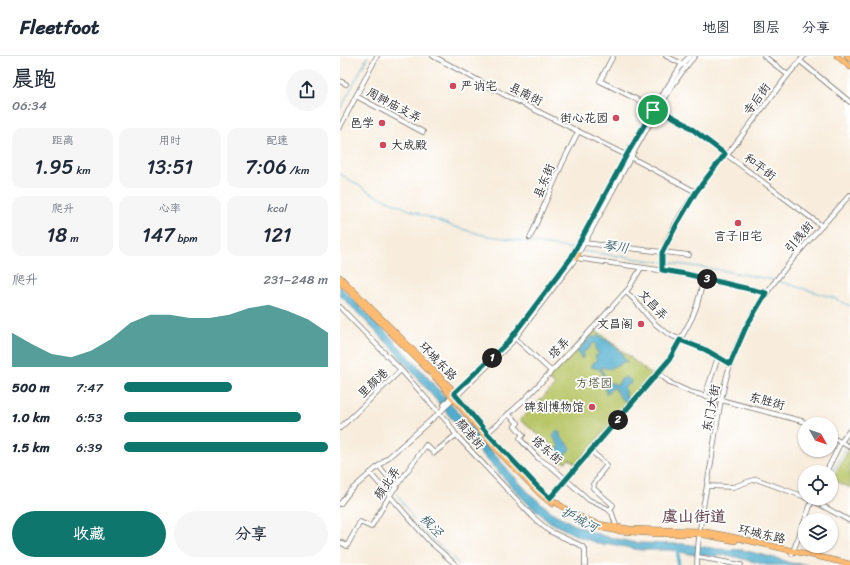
<!DOCTYPE html>
<html lang="zh">
<head>
<meta charset="utf-8">
<style>
	:root { --surface:#fff; --page:#f6f6f7; --text:#1f2937; --muted:#747a83; --line:#e0e1e3; --accent:#0f766e }
	body { margin:0; font-family:Sriracha,"LXGW WenKai TC",sans-serif; background:var(--page); color:var(--text); height:100vh; display:flex; flex-direction:column; font-size:15px; white-space:nowrap }
	* { box-sizing:border-box; margin:0 }
	p { font-size:13px; color:var(--muted) }
	.icon { flex:none; width:22px; height:22px; fill:none; stroke:currentColor; stroke-width:2; stroke-linecap:round; stroke-linejoin:round }
	.map { position:relative; flex:1; overflow:hidden }
	.side { display:flex; flex-direction:column; background:var(--surface); width:340px }
	.side>* { flex:none }
	.needle { width:26px; rotate:130deg }
	.controls { position:absolute; left:458px; top:361px; display:grid; gap:8px }
	.controls a { display:grid; place-items:center; width:40px; height:40px; border-radius:50%; background:var(--surface); box-shadow:0 1px 3px #0004; font-size:20px }
	.pin { position:absolute; display:grid; place-items:center; width:34px; height:34px; color:#fff; margin:-17px; border:2px solid #fff; border-radius:50%; box-shadow:0 1px 4px #0007 }
	.km { position:absolute; width:20px; height:20px; margin:-10px; border-radius:50%; background:#222; color:#fff; font-size:11px; line-height:20px; text-align:center }
	.round { display:grid; place-items:center; flex:none; width:42px; height:42px; border-radius:21px; background:var(--page) }
	.headline { display:flex; align-items:center; justify-content:space-between; height:68px; padding:0 12px }
	h1 { font-size:22px; font-weight:600; line-height:30px }
	.stats { display:grid; grid-template-columns:repeat(3,1fr); gap:6px; height:68px; padding:4px 12px }
	.stats div { display:grid; align-content:center; border-radius:10px; background:var(--page); text-align:center }
	.stats b { font-size:20px; font-weight:600 }
	.stats small { font-size:11px; font-weight:400 }
	.stats p { font-size:11px }
	.chart { height:112px; padding:8px 12px }
	.chart p { display:flex; justify-content:space-between }
	.chart svg { width:100%; height:72px; margin-top:4px; fill:var(--accent); opacity:.7 }
	.button { display:flex; gap:8px; margin-top:auto; padding:8px 12px }
	.button a { flex:1; height:46px; border-radius:24px; background:var(--accent); color:#fff; font-size:16px; font-weight:600; line-height:46px; text-align:center }
	.button a+a { background:var(--page); color:var(--text) }
	ul { padding:0 12px; list-style:none; font-size:13px }
	li { display:grid; grid-template-columns:64px 48px 1fr; align-items:center; height:30px }
	li i { height:10px; border-radius:5px; background:var(--accent) }
	header { display:flex; align-items:center; gap:24px; box-sizing:border-box; height:56px; padding:0 20px; background:var(--surface); border-bottom:1px solid var(--line) }
	header strong { font-size:19px }
	nav { display:flex; gap:22px; margin-inline-start:auto; font-size:14px }
	main { display:flex; flex:1; min-height:0 }
	.map>svg:first-child { display:block }
	.green { fill:#b8c668; stroke:#72784a }
	.water { fill:#4fadcd; stroke:#3d6c7c }
	.lines { fill:none; stroke-linecap:round; stroke-linejoin:round }
	.stream { stroke:#4fadcd; stroke-width:1 }
	.canal { stroke:#4fadcd; stroke-width:4 }
	.minor-casing { stroke:#736f69; stroke-width:5.5 }
	.major-casing { stroke:#736f69; stroke-width:6 }
	.minor { stroke:#fff; stroke-width:4 }
	.major { stroke:#febb71; stroke-width:5 }
	.route-casing { stroke:#fff; stroke-width:8 }
	.route { stroke:#0f766e; stroke-width:5 }
	.poi-dot { fill:#d1495b; stroke:#fff; stroke-width:1.5 }
	.labels { text-anchor:middle; stroke-width:3.5; stroke-linejoin:round; paint-order:stroke }
	.poi-label { font-size:12px; fill:#2b2b2b; stroke:#fff; text-anchor:end }
	.street-label { font-size:12px; fill:#2b2b2b; stroke:#fff }
	.park-label { font-size:12px; fill:#555a3d; stroke:#fff }
	.water-label { font-size:13px; font-style:italic; fill:#395f6c; stroke:#fff }
	.district-label { font-size:16px; font-weight:bold; fill:#6e515a; stroke:#fff }
</style>
</head>
<body>
<header>
<strong>Fleetfoot</strong>
<nav><a>地图</a><a>图层</a><a>分享</a></nav>
</header>
<main>
<section class="side">
<div class="headline"><div><h1>晨跑</h1><p>06:34</p></div><a class="round"><svg class="icon" aria-label="share" viewBox="0 0 24 24"><path d="M12 15V3M7 8l5-5 5 5M5 13v7h14v-7"/></svg></a></div>
<div class="stats">
<div><p>距离</p><b>1.95<small> km</small></b></div>
<div><p>用时</p><b>13:51</b></div>
<div><p>配速</p><b>7:06<small> /km</small></b></div>
</div>
<div class="stats">
<div><p>爬升</p><b>18<small> m</small></b></div>
<div><p>心率</p><b>147<small> bpm</small></b></div>
<div><p>kcal</p><b>121</b></div>
</div>
<div class="chart"><p><span>爬升</span>231–248 m</p>
<svg viewBox="0 0 160 44" preserveAspectRatio="none"><path d="M0 44V23L10 30L20 36L30 38L40 34L50 27L60 17L70 12L80 12L90 14L100 14L110 12L120 8L130 6L140 10L150 15L160 23V44z"/></svg>
</div>
<ul>
<li><b>500 m</b>7:47<i style="width:53%"></i></li>
<li><b>1.0 km</b>6:53<i style="width:87%"></i></li>
<li><b>1.5 km</b>6:39<i style="width:100%"></i></li>
</ul>
<div class="button"><a>收藏</a><a>分享</a></div>
</section>
<div class="map">
<svg width="510" height="509" viewBox="0 0 510 509">
	<rect width="100%" height="100%" fill="#fff"/>
	<filter id="ink" filterUnits="userSpaceOnUse"><feTurbulence type="fractalNoise" baseFrequency=".025" numOctaves="2"/><feDisplacementMap in="SourceGraphic" scale="8" xChannelSelector="R" yChannelSelector="G"/><feConvolveMatrix kernelMatrix="1 2 1 2 8 2 1 2 1" color-interpolation-filters="sRGB"/></filter>
	<filter id="wash" filterUnits="userSpaceOnUse"><feTurbulence type="fractalNoise" baseFrequency=".012" numOctaves="4" result="noise"/><feDisplacementMap in="SourceGraphic" scale="16" xChannelSelector="R" yChannelSelector="G"/><feGaussianBlur stdDeviation="0.9" result="paint"/><feColorMatrix in="noise" values="0 0 0 0 0 0 0 0 0 0 0 0 0 0 0 0 0 1.4 0 .05"/><feComposite in="paint" operator="in"/></filter>
	<g filter="url(#wash)">
		<rect width="100%" height="100%" fill="#f8eddd"/>
		<g class="green">
			<polygon points="252,273 264,280 313,320 236,408 229,403 226,406 219,405 207,395 211,389 180,364 215,329 206,321"/>
			<polygon points="509,393 510,394 510,432 492,423"/>
		</g>
		<g class="water">
			<path d="M0,230L36,266L75,307L170,416L190,438L213,457L237,470L264,480L296,487L345,488L378,493L403,494L443,504C450,509 460,507 468,509H426L388,499L372,500L350,498L332,494H300L266,487L265,490L237,480L210,466L187,447L139,395L53,293L0,239Z"/>
			<polygon points="259,279 265,284 266,283 283,298 282,300 288,306 287,307 285,305 277,310 275,309 271,313 261,311 261,313 268,326 278,329 280,324 286,321 291,325 290,329 288,328 284,332 285,333 284,334 286,336 285,338 289,344 287,346 281,343 275,332 272,332 268,337 266,337 262,317 259,313 251,311 253,307 257,304 255,300 259,298 255,293 256,288 253,287 249,293 243,296 244,299 242,303 237,295 252,280 255,282"/>
			<polygon points="217,374 220,377 220,380 226,386 231,392 222,402 216,396 219,390 213,380"/>
		</g>
		<g class="lines">
			<g class="stream">
				<polyline points="0,54 28,0"/>
				<polyline points="0,118 33,138 77,157 115,171 143,179 233,193"/>
				<polyline points="243,195 320,206"/>
				<polyline points="324,206 373,213 435,224"/>
				<polyline points="438,225 494,242 510,250"/>
				<polyline points="508,389 510,385"/>
				<polyline points="491,419 506,392"/>
				<polyline points="57,438 74,464"/>
				<polyline points="78,470 120,509"/>
			</g>
			<polyline class="canal" points="338,509 338,491"/>
		</g>
	</g>
	<g filter="url(#ink)">
		<g class="lines">
			<g class="minor-casing">
				<g id="minor">
					<polyline points="93,0 165,39 290,101 356,136"/>
					<polyline points="273,0 260,25 344,67 482,170"/>
					<polyline points="326,0 344,9"/>
					<polyline points="424,0 448,19"/>
					<polyline points="460,5 510,46"/>
					<polyline points="0,25 6,28"/>
					<polyline points="16,40 83,76"/>
					<polyline points="0,71 37,0"/>
					<polyline points="387,99 448,19 464,0"/>
					<polyline points="190,182 223,106 238,76"/>
					<polyline points="244,187 349,199"/>
					<path d="M238,198C263,154 286,108 312,64C325,42 338,19 355,0"/>
					<path d="M322,214C322,208 321,200 323,195C336,159 362,128 385,98"/>
					<path d="M286,236C299,246 306,261 319,271C334,284 350,286 366,294C375,298 382,303 390,308"/>
					<polyline points="0,251 61,314 109,368 116,379 193,461 209,475 242,490 245,494 245,509"/>
					<polyline points="175,282 211,315"/>
					<polyline points="318,317 332,328 350,336 462,365 468,368"/>
					<polyline points="365,340 378,301"/>
					<polyline points="104,349 114,337 168,286 231,202 286,100 313,54 342,8 350,0"/>
					<polyline points="168,358 178,367 175,370 183,379 180,382 181,384 198,402 213,412 249,444 268,453 272,457 277,473"/>
					<polyline points="0,372 61,314"/>
					<polyline points="146,378 183,345 252,273 289,232 301,212"/>
					<polyline points="491,381 510,391"/>
					<polyline points="251,395 267,409 259,419 260,420 253,428 254,430 253,432 273,449 270,454"/>
					<polyline points="39,410 56,431"/>
					<polyline points="486,416 501,386 510,374"/>
					<polyline points="30,417 89,485 116,509"/>
					<polyline points="367,430 393,431 416,423 465,441"/>
					<polyline points="468,442 510,465"/>
					<polyline points="209,443 329,304 352,262 357,249 364,222"/>
					<polyline points="0,448 10,435 99,357 172,286 236,202 346,218 426,237"/>
					<polyline points="465,464 473,442"/>
					<polyline points="0,486 7,490 20,466 31,471 50,439 86,389 94,397 116,379"/>
					<polyline points="452,498 465,464"/>
					<polyline points="358,501 401,509"/>
					<path d="M357,509C358,475 365,440 371,407C376,374 380,341 390,309C411,242 464,190 510,139"/>
				</g>
			</g>
			<g class="major-casing">
				<g id="major">
					<polyline points="497,0 510,11"/>
					<polyline points="507,0 510,3"/>
					<polyline points="236,202 238,198"/>
					<polyline points="0,221 109,330 147,377 197,430 210,442 231,457 258,468 290,473 361,475 388,480 510,508"/>
					<polyline points="0,226 95,321 153,390 200,438 212,448"/>
					<polyline points="258,471 277,475 319,478 360,478 395,485"/>
				</g>
			</g>
			<use href="#minor" class="minor"/>
			<use href="#major" class="major"/>
		</g>
	</g>
	<g class="lines" filter="url(#ink)">
		<g class="route-casing">
			<polygon id="route" points="315,51 344,67 385,98 356,136 337,168 322,197 322,214 346,218 426,237 406,271 390,308 366,294 340,284 329,304 210,442 197,430 147,377 114,337 168,286 231,202 286,100"/>
		</g>
		<use href="#route" class="route"/>
	</g>
	<g class="poi-dot">
		<circle cx="113" cy="30" r="4"/>
		<circle cx="276" cy="62" r="4"/>
		<circle cx="42" cy="67" r="4"/>
		<circle cx="43" cy="89" r="4"/>
		<circle cx="398" cy="167" r="4"/>
		<circle cx="301" cy="268" r="4"/>
		<circle cx="252" cy="351" r="4"/>
	</g>
	<g class="labels">
		<g class="poi-label">
			<text x="121" y="34" text-anchor="start">严讷宅</text>
			<text x="268" y="66">街心花园</text>
			<text x="34" y="71">邑学</text>
			<text x="51" y="93" text-anchor="start">大成殿</text>
			<text x="398" y="184" text-anchor="middle">言子旧宅</text>
			<text x="293" y="272">文昌阁</text>
			<text x="244" y="355">碑刻博物馆</text>
		</g>
		<g class="street-label">
			<text transform="translate(186 38) rotate(27)" y="4">县南街</text>
			<text transform="translate(417 43) rotate(-53)" y="4">寺后街</text>
			<text transform="translate(54 49) rotate(28)" y="4">周神庙支弄</text>
			<text transform="translate(420 111) rotate(37)" y="4">和平街</text>
			<text transform="translate(204 125) rotate(-67)" y="4">县东街</text>
			<text transform="translate(459 181) rotate(-49)" y="4">引线街</text>
			<text transform="translate(313 249) rotate(47)" y="4">文昌弄</text>
			<text transform="translate(219 292) rotate(-46)" y="4">塔弄</text>
			<text transform="translate(98 305) rotate(46)" y="4">环城东路</text>
			<text transform="translate(33 327) rotate(-44)" y="4">里颜港</text>
			<text transform="translate(427 345) rotate(15)" y="4">东胜街</text>
			<text transform="translate(371 352) rotate(-79)" y="4">东门大街</text>
			<text transform="translate(130 378) rotate(49)" y="4">颜港街</text>
			<text transform="translate(207 394) rotate(41)" y="4">塔东街</text>
			<text transform="translate(47 427) rotate(-56)" y="4">颜北弄</text>
			<text transform="translate(422 478) rotate(13)" y="4">环城东路</text>
		</g>
		<g class="park-label">
			<text x="254" y="331">方塔园</text>
		</g>
		<g class="water-label">
			<text transform="translate(276 190) rotate(9)" y="5">琴川</text>
			<text transform="translate(240 463) rotate(27)" y="5">护城河</text>
			<text transform="translate(92 469) rotate(46)" y="5">枫泾</text>
		</g>
		<g class="district-label">
			<text x="354" y="466">虞山街道</text>
		</g>
	</g>
</svg>
<div class="controls">
<a><svg class="needle" viewBox="-14 -14 28 28"><path d="M0-13l5 13h-10z" fill="#e53935"/><path d="M0 13l5-13h-10z" fill="#747a83"/></svg></a>
<a><svg class="icon" aria-label="locate" viewBox="0 0 24 24"><circle cx="12" cy="12" r="6"/><path d="M12 2v4M12 18v4M2 12h4M18 12h4"/></svg></a>
<a><svg class="icon" aria-label="layers" viewBox="0 0 24 24"><path d="M12 4l9 5-9 5-9-5zM3 14l9 5 9-5"/></svg></a>
</div>
<div class="pin" style="left:313px;top:54px;background:#1e9e55"><svg class="icon" aria-label="arrive" viewBox="0 0 24 24"><path d="M6 21V4h12l-3 4 3 4H6"/></svg></div>
<b class="km" style="left:152px;top:302px">1</b>
<b class="km" style="left:278px;top:364px">2</b>
<b class="km" style="left:367px;top:223px">3</b>
</div>
</main>
</body>
</html>
